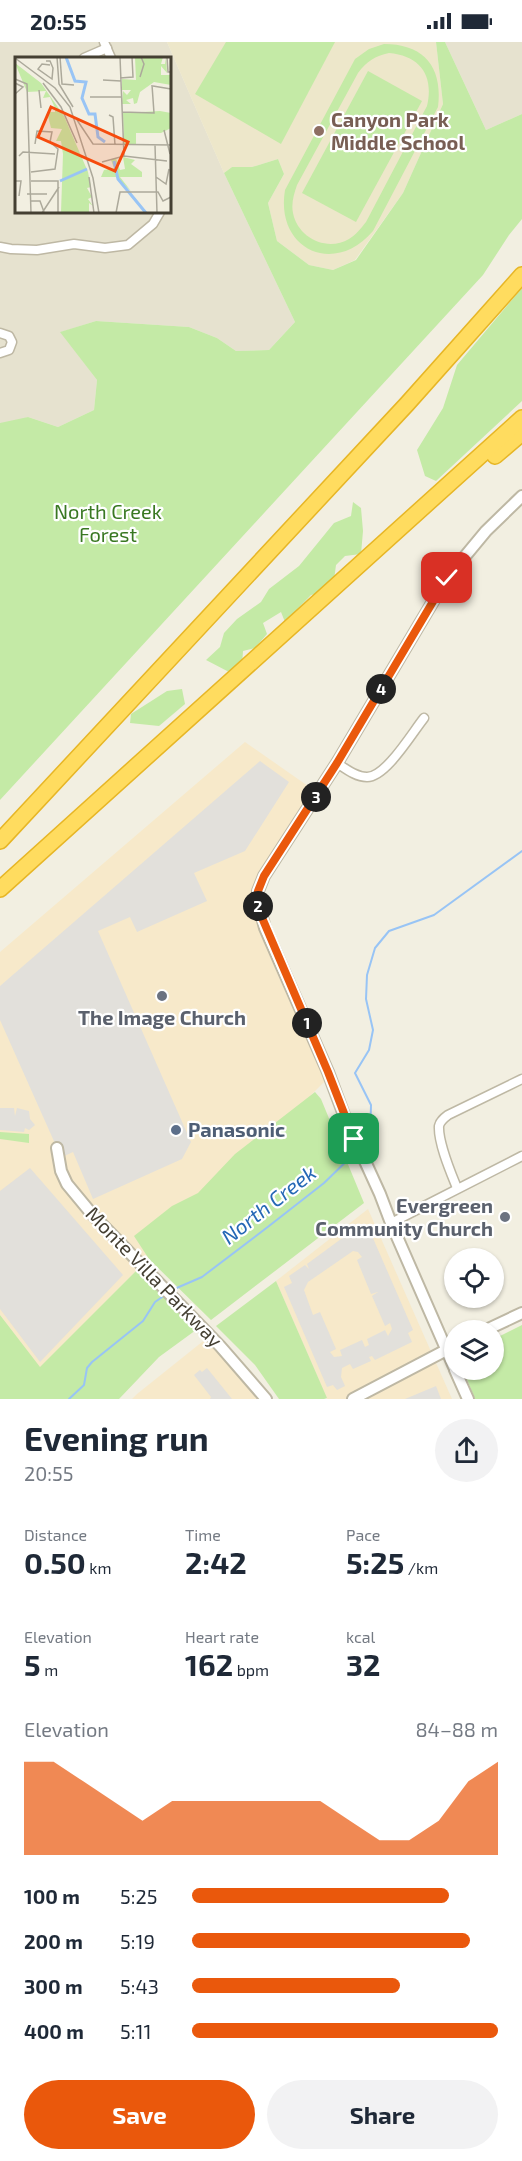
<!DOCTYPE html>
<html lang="en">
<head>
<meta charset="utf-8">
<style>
	:root { --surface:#fff; --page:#f2f2f3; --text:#1f2937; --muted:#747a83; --accent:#ea580c }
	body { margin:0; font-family:"Exo 2",sans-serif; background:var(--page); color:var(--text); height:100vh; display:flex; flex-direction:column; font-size:22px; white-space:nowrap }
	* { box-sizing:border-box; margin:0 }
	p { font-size:20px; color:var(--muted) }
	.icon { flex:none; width:33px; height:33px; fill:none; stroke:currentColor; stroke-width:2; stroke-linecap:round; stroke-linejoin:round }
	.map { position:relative; height:1357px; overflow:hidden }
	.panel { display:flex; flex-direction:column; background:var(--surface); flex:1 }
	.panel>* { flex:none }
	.tools { position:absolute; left:444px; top:1206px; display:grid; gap:12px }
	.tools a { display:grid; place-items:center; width:60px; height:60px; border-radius:50%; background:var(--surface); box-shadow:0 2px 4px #0004; font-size:30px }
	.pin { position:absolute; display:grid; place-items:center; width:51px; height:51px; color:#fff; margin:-26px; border-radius:12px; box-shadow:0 3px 9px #0006 }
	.km { position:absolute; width:30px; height:30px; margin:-15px; border-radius:50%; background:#222; color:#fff; font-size:16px; line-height:30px; text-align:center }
	.round { display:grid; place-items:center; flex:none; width:63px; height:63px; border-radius:32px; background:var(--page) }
	.overview { display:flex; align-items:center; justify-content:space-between; height:102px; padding:0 24px }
	h1 { font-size:33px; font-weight:700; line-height:45px }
	.figures { display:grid; grid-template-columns:repeat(3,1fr); gap:9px; height:102px; padding:6px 24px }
	.figures div { display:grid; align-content:center }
	.figures b { font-size:30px; font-weight:700 }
	.figures small { font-size:16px; font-weight:400 }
	.figures p { font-size:16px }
	.chart { height:168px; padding:12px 24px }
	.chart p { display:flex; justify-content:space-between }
	.chart svg { width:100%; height:108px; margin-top:6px; fill:var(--accent); opacity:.7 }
	.button { display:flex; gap:12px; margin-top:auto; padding:12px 24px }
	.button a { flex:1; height:69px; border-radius:36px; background:var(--accent); color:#fff; font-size:24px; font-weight:700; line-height:69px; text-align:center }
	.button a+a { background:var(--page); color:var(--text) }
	ul { padding:0 24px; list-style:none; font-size:20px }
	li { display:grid; grid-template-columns:96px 72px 1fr; align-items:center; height:45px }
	li i { height:15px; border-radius:8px; background:var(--accent) }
	.status { display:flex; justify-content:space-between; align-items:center; height:42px; padding:0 30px; background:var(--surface); direction:ltr }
	.status svg { height:16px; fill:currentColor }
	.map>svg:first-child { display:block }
	.residential { fill:#e6e2cf; fill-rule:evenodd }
	.commercial { fill:#f7e9ca }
	.education { fill:#ede7ca }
	.green { fill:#c4eaa6; fill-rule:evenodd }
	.parking { fill:#e2e0db; fill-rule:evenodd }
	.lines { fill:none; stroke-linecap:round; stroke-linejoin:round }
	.stream { stroke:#98c4f5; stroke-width:2 }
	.minor-casing { stroke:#beb8a4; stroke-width:11 }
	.tertiary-casing { stroke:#beb8a4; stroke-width:14 }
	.motorway-casing { stroke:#e7b626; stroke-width:18 }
	.minor { stroke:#fff; stroke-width:8 }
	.tertiary { stroke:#fff; stroke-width:10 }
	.motorway { stroke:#ffdc5f; stroke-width:15 }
	.route-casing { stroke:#fff; stroke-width:12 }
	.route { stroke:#ea580c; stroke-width:8 }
	.education-dot { fill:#8d6e63; stroke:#fff; stroke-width:2 }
	.worship-dot { fill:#6b7280; stroke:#fff; stroke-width:2 }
	.service-dot { fill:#5c6f8a; stroke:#fff; stroke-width:2 }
	.labels { text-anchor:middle; stroke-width:4.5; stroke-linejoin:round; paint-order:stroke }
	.education-label { font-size:20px; font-weight:bold; fill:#785e54; stroke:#fff; text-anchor:start }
	.park-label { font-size:20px; fill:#397822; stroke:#fff }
	.worship-label { font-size:20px; font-weight:bold; fill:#5b616d; stroke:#fff }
	.service-label { font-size:20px; font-weight:bold; fill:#4e5e75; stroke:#fff; text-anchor:start }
	.street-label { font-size:20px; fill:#443f32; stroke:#fff }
	.water-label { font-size:21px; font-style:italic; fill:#2568b5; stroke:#fff }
	.inset-river { fill:none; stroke:#98c4f5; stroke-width:3 }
	.inset-road { fill:none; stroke:#aca99b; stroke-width:1.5 }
	.view { fill:#f64b0d; fill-opacity:0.15; stroke:#f64b0d; stroke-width:3 }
	.inset-edge { fill:none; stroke:#443f32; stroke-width:3 }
</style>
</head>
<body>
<div class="status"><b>20:55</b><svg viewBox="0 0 49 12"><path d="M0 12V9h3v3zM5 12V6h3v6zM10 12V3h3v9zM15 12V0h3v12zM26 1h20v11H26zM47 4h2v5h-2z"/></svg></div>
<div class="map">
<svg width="522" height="1357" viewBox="0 0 522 1357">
	<rect width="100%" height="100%" fill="#f2efe1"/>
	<g class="residential">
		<path d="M0,0H167L224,131L295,280L269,308L236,309L217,296L189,285L96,279L61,290L97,338L94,368L58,385L28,375L0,386ZM16,16H170V170H16Z"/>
		<polygon points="445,0 522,0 522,72 486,88"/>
	</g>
	<g class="commercial">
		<polygon points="245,700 318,751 264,834 258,860 328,1036 40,1326 0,1273 0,910"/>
		<polygon points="368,1167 452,1357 327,1357 276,1239"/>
		<polygon points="207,1296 266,1357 132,1357 137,1352"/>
	</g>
	<polygon class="education" points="167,0 436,0 443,62 403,151 355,218 333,228 309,223 277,199 268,161 284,132 278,117 252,125 232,125 224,131"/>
	<g class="green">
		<polygon points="226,0 335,0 281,102 195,52"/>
		<polygon points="436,0 445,0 486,88 522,72 522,177 509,193 483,233 0,758 0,381 28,375 58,385 94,368 97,338 60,290 96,279 189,285 217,296 236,309 269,308 295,280 224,131 232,125 252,125 278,117 284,132 268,161 277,199 309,223 333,228 356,218 403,151 443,62"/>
		<path d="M384,2C424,2 443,25 438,65L373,189C334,235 275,207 285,148L355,17L369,7ZM389,11C421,14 434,34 427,64L366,180C361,186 356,193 349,197C327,210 298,196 293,171C291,161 294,152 297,143L358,31C367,19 375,14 389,11Z"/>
		<polygon points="368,29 422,59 356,180 302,151"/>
		<polygon points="522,246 522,359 436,439 425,434 417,408 443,366 457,323"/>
		<polygon points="353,460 361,466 363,489 361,512 345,514 336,523 334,538 325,550 311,553 285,580 281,570 263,581 267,592 255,606 243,609 242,623 229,630 206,618 220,605 224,591 237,577 261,560 269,547 299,524 334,481 351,474"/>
		<polygon points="182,647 185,662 159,684 130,681 131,672 167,649"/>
		<polygon points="315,1050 321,1057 364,1161 211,1278 149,1217 134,1194 172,1164 198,1151 235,1112"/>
		<polygon points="0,1090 29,1092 29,1101 0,1097"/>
		<polygon points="138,1227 196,1288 159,1315 119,1357 0,1357 0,1273 40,1325"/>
		<polygon points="276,1239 327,1356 324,1357 279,1357 255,1323 216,1284"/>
		<polygon points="522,1283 522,1357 475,1357 463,1328 494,1328 494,1297"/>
	</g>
	<g class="parking">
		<polygon points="260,719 289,740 245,809 194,831 207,859 137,890 130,875 98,889 191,1100 182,1117 93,1157 73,1110 58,1117 57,1106 0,978 0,944"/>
		<polygon points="0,1066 14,1066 15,1074 17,1066 29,1069 30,1077 35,1083 29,1088 25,1086 24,1090 0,1088"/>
		<polygon points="30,1126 123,1233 40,1320 0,1267 0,1149"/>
		<path d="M356,1186L361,1192L369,1187L413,1288L408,1291L412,1300L375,1318L372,1314L369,1315L371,1319L353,1327L350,1322L342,1326L341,1335L345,1344L337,1348L333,1343L327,1345L284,1245L292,1241L289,1234L305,1223L309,1227L307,1222ZM353,1209L358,1210L362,1215L357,1218L371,1252L378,1250L372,1254L385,1284L390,1281L392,1287L388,1294L385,1288L367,1297L369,1303L365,1305L362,1298L340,1308L342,1314L334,1315L330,1310L336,1307L320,1270L313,1273L304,1248L308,1240Z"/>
		<polygon points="207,1326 232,1357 210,1357 211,1355 194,1333 200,1328 202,1330"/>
		<polygon points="436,1344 441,1357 405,1357"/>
	</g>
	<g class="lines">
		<g class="stream">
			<polyline points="362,1104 370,1097 371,1063 355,1031 369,1008 373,988 366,957 367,933 375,906 389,889 434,873 522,809"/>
			<polyline points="172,1248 202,1235 269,1184 324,1141 356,1110"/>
			<polyline points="69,1357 84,1343 87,1326 92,1320 143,1279 155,1260 165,1253"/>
		</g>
		<g class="minor-casing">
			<g id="minor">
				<polyline points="104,0 111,16"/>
				<polyline points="84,16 107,6"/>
				<polyline points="0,205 11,207 37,208 74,202 105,206 128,203 153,182 160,170"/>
				<polyline points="0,291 9,294 12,300 9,308 0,311"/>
				<path d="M337,721C346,727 356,735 367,735C386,735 412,691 424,676"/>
				<path d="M457,1146C451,1131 438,1101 439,1084C440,1079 444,1076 448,1073L522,1037"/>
				<polyline points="391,1181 522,1114"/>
			</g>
		</g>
		<g class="tertiary-casing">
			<g id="tertiary">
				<polyline points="57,1106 61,1129 67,1142 91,1171 220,1304 266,1357"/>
				<polyline points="486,1288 522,1271"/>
				<polyline points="454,1325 391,1181 380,1152 344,1073 328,1030 265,886 258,860 258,849 264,834 337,721 447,536 486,489 522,454"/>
				<polyline points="455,1328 468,1357"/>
				<polyline points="353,1357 454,1304"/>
			</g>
		</g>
		<g class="motorway-casing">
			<g id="motorway">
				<polyline points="495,414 522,391"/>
				<polyline points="0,799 407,362 522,233"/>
				<polyline points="0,847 522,376"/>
			</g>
		</g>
		<use href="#minor" class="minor"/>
		<use href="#tertiary" class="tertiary"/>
		<use href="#motorway" class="motorway"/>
	</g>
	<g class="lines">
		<g class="route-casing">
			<polyline id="route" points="354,1097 328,1030 260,871 258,849 264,834 337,721 447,536"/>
		</g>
		<use href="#route" class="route"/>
	</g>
	<circle class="education-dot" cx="319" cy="89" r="6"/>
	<g class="worship-dot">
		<circle cx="162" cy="954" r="6"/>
		<circle cx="505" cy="1175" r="6"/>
	</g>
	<circle class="service-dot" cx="176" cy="1088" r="6"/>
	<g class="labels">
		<g class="education-label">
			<text x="331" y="85">Canyon Park<tspan x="331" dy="23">Middle School</tspan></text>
		</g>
		<g class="park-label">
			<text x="108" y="477">North Creek<tspan x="108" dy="23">Forest</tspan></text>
		</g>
		<g class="worship-label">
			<text x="162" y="983">The Image Church</text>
			<text x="493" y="1171" text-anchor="end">Evergreen<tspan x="493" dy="23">Community Church</tspan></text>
		</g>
		<g class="service-label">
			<text x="188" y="1095">Panasonic</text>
		</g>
		<g class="street-label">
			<text transform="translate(154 1235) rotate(46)" y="7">Monte Villa Parkway</text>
		</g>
		<g class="water-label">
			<text transform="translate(269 1163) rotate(-38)" y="7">North Creek</text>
		</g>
	</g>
	<g transform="translate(15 15)">
		<rect width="156" height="156" fill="#f2efe1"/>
		<path d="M120,0H148L146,7H150L151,0L152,16L146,9V18H156V28L139,25L125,35L122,46L119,47L118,41L111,43L116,47H107L108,34L112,38L116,33H107V22L121,23ZM0,6L26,26L49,59L73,115L76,130L72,131L77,140L73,142L78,149L74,146V156L46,155L48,97L46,84H41L47,72L36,71L32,55H40V51L35,40L28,41L31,34L12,35ZM145,54L156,56V71L146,76H121V87H109L108,56ZM108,100L120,103L116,107L127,115V120H105L116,134L101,120H86L89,113L99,111L96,103L101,101L105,113L110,112Z" fill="#c4eaa6"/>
		<path class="inset-river" d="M51,0L60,24L71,25L67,41L74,57H80L83,80L90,85M99,104L103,122L131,156M45,124L72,112"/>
		<path class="inset-road" d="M42,0L44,27L58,50M45,0L47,27L59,28M105,0L109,99M152,0L153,15H156M0,1L40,31L55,50L78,121L84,156M31,4H35L38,11L37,22L23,12L27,7L35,8M125,20L129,7L126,0M105,21L118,20L117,0M0,22L12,27L16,156M88,23L106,24M0,26L8,30L0,37M28,26L46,50L62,86M138,29L156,32M24,33L26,51M75,40H106M107,55L139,56L137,28M94,58L98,60L100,88M62,63L78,87L156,88M149,73L155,97M20,87L22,74L37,75L35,85M140,88L142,156M4,99L8,95L40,97M87,105L109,99L152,104M16,115L40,112L43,92L35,85M74,120L79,156M141,120L151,127L154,112M0,124H6L4,139M16,124H43V156M12,137H32M16,144H25L29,155M27,156L44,130M101,156L105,135H143L148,144L156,140"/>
		<path class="view" d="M36,50L113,85L100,114L23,80Z"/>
		<rect width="156" height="156" class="inset-edge"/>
	</g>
</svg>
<div class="tools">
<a><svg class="icon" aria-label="locate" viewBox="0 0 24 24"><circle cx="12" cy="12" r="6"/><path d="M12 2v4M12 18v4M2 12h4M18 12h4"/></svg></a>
<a><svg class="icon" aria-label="layers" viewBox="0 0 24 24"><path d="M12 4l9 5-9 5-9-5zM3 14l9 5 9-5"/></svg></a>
</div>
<div class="pin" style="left:354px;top:1097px;background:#1e9e55"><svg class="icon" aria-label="arrive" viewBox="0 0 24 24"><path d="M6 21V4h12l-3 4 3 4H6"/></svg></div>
<div class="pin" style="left:447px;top:536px;background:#d93025"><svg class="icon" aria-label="check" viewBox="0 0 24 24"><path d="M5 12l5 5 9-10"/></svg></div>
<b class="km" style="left:307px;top:981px">1</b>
<b class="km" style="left:258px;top:864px">2</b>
<b class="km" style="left:316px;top:755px">3</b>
<b class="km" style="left:381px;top:647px">4</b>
</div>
<section class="panel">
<div class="overview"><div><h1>Evening run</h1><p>20:55</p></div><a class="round"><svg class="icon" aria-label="share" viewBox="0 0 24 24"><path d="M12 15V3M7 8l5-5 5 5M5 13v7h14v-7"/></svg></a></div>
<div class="figures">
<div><p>Distance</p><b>0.50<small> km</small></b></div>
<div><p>Time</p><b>2:42</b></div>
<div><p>Pace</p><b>5:25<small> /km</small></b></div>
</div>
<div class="figures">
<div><p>Elevation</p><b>5<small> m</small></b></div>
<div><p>Heart rate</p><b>162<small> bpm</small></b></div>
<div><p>kcal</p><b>32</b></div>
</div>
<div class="chart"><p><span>Elevation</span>84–88 m</p>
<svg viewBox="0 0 160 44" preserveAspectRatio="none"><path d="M0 44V6L10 6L20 14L30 22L40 30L50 22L60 22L70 22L80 22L90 22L100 22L110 30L120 38L130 38L140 30L150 14L160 6V44z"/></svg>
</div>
<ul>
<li><b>100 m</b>5:25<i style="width:84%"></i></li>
<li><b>200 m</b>5:19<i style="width:91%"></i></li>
<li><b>300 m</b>5:43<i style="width:68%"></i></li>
<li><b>400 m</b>5:11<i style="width:100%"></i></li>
</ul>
<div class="button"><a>Save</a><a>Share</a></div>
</section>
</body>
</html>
